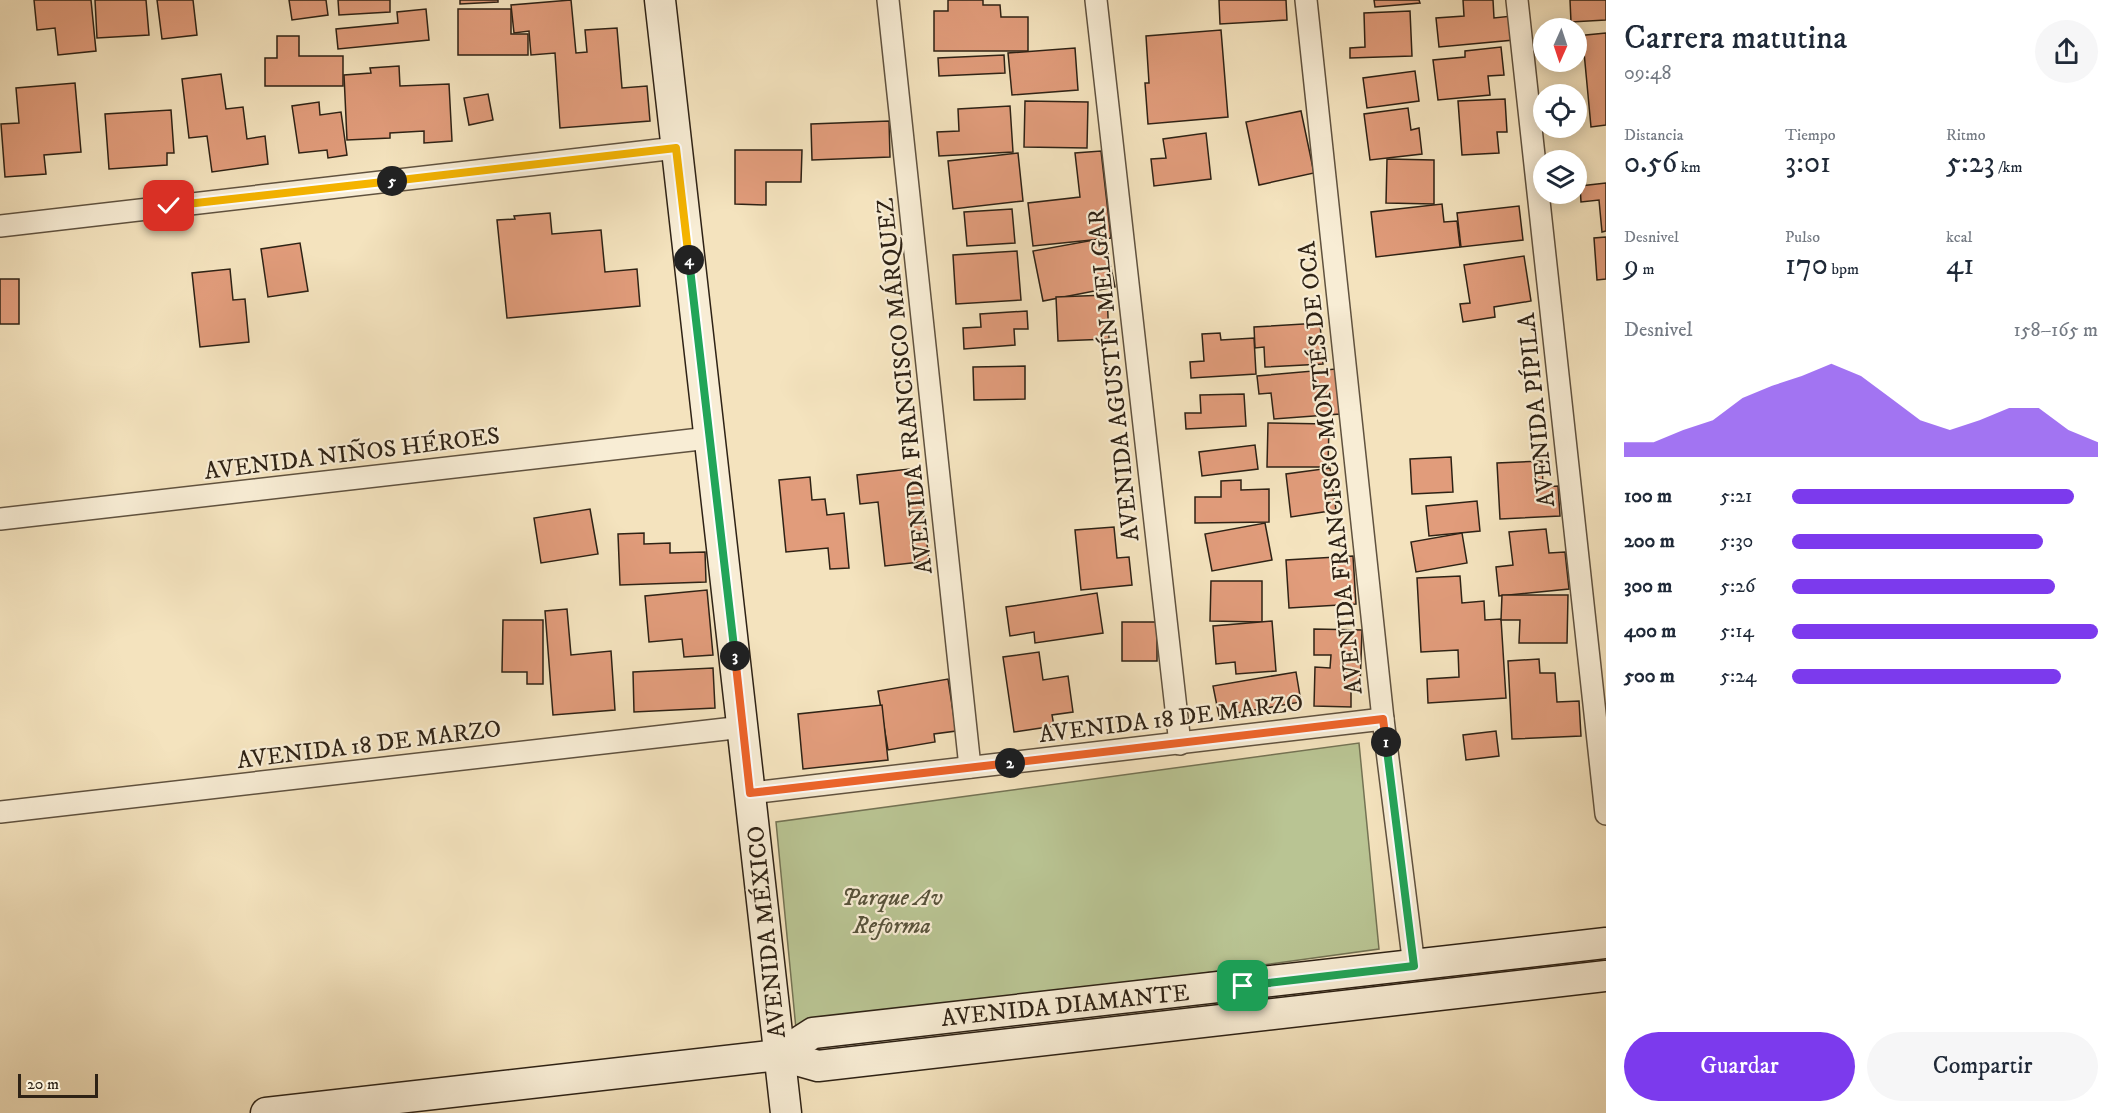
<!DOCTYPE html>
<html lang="es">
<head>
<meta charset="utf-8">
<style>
	:root { --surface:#fff; --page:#f6f6f7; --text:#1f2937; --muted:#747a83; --accent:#7c3aed }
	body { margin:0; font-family:"IM FELL DW Pica",serif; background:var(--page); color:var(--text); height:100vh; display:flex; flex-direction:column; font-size:22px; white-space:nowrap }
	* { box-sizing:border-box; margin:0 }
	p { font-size:20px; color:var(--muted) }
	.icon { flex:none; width:33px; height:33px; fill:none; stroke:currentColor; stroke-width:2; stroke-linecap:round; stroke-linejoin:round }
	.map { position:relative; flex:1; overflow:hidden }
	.drawer { display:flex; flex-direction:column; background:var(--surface); width:510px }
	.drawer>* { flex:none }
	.needle { width:39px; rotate:183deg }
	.buttons { position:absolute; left:1533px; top:18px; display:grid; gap:12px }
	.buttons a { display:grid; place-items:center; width:54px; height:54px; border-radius:50%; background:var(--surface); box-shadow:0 3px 15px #0003; font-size:30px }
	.scale { position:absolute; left:18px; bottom:15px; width:80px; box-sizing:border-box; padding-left:6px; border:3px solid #2e2215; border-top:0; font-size:16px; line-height:21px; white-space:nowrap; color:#2e2215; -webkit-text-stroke:4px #f8edd5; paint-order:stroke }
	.pin { position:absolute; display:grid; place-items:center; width:51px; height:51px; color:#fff; margin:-26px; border-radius:12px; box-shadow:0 3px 9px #0006 }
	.km { position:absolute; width:30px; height:30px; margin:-15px; border-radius:50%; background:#222; color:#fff; font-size:16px; line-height:30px; text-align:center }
	.round { display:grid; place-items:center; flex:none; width:63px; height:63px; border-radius:32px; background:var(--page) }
	.summary { display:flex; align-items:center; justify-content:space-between; height:102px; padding:0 18px }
	h1 { font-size:33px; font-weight:600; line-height:45px }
	.stats { display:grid; grid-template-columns:repeat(3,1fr); gap:9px; height:102px; padding:6px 18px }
	.stats div { display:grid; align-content:center }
	.stats b { font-size:30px; font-weight:600 }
	.stats small { font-size:16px; font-weight:400 }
	.stats p { font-size:16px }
	.chart { height:168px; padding:12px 18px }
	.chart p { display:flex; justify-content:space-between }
	.chart svg { width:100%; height:108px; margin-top:6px; fill:var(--accent); opacity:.7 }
	.action { display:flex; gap:12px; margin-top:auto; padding:12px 18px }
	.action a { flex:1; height:69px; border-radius:36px; background:var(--accent); color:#fff; font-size:24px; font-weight:600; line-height:69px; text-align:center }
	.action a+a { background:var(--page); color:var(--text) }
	ul { padding:0 18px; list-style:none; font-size:20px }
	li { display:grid; grid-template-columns:96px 72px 1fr; align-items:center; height:45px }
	li i { height:15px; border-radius:8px; background:var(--accent) }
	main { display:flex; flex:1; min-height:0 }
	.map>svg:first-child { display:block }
	.green { fill:#b9c493; stroke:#747354; stroke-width:1.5 }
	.building { fill:#e19c7b; stroke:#2e2215; stroke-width:1.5 }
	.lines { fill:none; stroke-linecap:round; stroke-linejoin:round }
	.minor-casing { stroke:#60523f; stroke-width:24 }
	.secondary-casing { stroke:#2e2215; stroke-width:33 }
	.minor { stroke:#f8edd5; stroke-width:21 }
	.secondary { stroke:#f8edd5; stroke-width:30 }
	.split-1-casing { stroke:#fff; stroke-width:12 }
	.split-2-casing { stroke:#fff; stroke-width:12 }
	.split-3-casing { stroke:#fff; stroke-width:12 }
	.split-4-casing { stroke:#fff; stroke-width:12 }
	.split-5-casing { stroke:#fff; stroke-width:12 }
	.split-6-casing { stroke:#fff; stroke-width:12 }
	.split-1 { stroke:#22a559; stroke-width:8 }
	.split-2 { stroke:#f0652b; stroke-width:8 }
	.split-3 { stroke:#f0652b; stroke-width:8 }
	.split-4 { stroke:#22a559; stroke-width:8 }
	.split-5 { stroke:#f5b400; stroke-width:8 }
	.split-6 { stroke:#f5b400; stroke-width:8 }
	.labels { text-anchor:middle; stroke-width:4.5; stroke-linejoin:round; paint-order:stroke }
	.street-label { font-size:24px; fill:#2e2215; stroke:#f8edd5 }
	.park-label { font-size:24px; font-style:italic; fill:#58533b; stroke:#f8edd5 }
</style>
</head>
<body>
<main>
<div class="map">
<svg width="1606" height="1113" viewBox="0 0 1606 1113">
	<rect width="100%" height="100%" fill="#f4e3be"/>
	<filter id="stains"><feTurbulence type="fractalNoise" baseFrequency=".00333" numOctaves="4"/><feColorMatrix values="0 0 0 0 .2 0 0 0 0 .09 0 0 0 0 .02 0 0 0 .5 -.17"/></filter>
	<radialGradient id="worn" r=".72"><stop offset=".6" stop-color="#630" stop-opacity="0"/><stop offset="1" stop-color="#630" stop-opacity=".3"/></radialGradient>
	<polygon class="green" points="1359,743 1379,949 796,1029 776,822"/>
	<g class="building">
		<polygon points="34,0 91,0 96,51 58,55 55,28 37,30"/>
		<polygon points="95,0 146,0 149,35 97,38"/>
		<polygon points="157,0 193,0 197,35 162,39"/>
		<polygon points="289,0 326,0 328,15 292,20"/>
		<polygon points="338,0 390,0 390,12 339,15"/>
		<polygon points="460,0 498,0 498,2 460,4"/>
		<polygon points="571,0 576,53 587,52 585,30 617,28 622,88 647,86 650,121 560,128 555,53 531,55 529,31 514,33 511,5"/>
		<polygon points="948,0 983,0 983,5 1000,5 1001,17 1028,17 1028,51 934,51 934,11 948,11"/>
		<polygon points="1219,0 1286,0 1287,20 1220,24"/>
		<polygon points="1374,0 1419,0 1420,3 1375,7"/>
		<polygon points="1463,0 1493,0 1494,18 1512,16 1514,40 1439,47 1436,18 1464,16"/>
		<polygon points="1570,0 1606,0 1606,20 1571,22"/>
		<polygon points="426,9 429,40 338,49 336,29 398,23 397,12"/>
		<polygon points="458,9 511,9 511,34 528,34 528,55 458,55"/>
		<polygon points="1410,11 1412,56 1350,58 1350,48 1365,47 1364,13"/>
		<polygon points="1221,30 1228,117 1148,124 1145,83 1149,83 1146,36"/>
		<polygon points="1606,33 1606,125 1591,127 1584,52 1576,53 1576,36"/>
		<polygon points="277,36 299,36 299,56 343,56 343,86 265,86 265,58 277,58"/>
		<polygon points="1501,47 1504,75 1488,76 1490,95 1438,100 1433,60 1465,57 1465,51"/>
		<polygon points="1075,48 1078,90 1012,95 1008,53"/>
		<polygon points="1004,55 1005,73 939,76 938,58"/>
		<polygon points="399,66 400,86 449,84 452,141 424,143 424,131 390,133 390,138 347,140 344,75 371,73 370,68"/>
		<polygon points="1415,71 1419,101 1367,108 1363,78"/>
		<polygon points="221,74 226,109 243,107 247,139 265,136 268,164 212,172 207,136 189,138 182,79"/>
		<polygon points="75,83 81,152 44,155 46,174 5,177 1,124 19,123 16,88"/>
		<polygon points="488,94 493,120 469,125 464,98"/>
		<polygon points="1505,99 1507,132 1497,132 1499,153 1462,155 1458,101"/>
		<polygon points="1025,101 1088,102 1087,148 1024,147"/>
		<polygon points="319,102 320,115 341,112 347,155 328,158 327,150 299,153 292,106"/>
		<polygon points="1010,106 1013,152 939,156 937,132 959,131 958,109"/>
		<polygon points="1408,108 1411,130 1419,128 1422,154 1370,160 1364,114"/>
		<polygon points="171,110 174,153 167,153 167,165 109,169 105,114"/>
		<polygon points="1301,111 1314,173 1259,185 1246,122"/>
		<polygon points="889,121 890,157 812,160 811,124"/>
		<polygon points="1206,133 1211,179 1154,186 1151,159 1166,158 1163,139"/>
		<polygon points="735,150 802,150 801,182 766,182 766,205 735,204"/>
		<polygon points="1101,151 1111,238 1033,246 1028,203 1080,197 1075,153"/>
		<polygon points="1018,153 1023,201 953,209 948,161"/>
		<polygon points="1387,159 1434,160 1434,204 1386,203"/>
		<polygon points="1606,183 1606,231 1602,232 1599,200 1581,202 1580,186"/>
		<polygon points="1442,204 1444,222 1457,221 1460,247 1376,257 1371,212"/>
		<polygon points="1519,206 1523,240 1461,247 1457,213"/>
		<polygon points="1012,209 1015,243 967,246 964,212"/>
		<polygon points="550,213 552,234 601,230 605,272 637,269 640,306 507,318 497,220 515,219 514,216"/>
		<polygon points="1606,237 1606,279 1597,280 1594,238"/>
		<polygon points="1105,238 1115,287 1043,301 1033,251"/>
		<polygon points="300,243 308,291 268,297 261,249"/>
		<polygon points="1017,251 1021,300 956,304 953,255"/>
		<polygon points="1524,256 1531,301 1494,307 1495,317 1463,322 1460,304 1470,303 1464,265"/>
		<polygon points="230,269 233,300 245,299 249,342 200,347 192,273"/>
		<rect x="0" y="279" width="19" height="45"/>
		<polygon points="1107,295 1109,339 1058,341 1056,297"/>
		<polygon points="1027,311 1028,329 1014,329 1015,345 964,349 963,328 981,327 980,314"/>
		<polygon points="1320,323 1323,364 1265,367 1264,347 1255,348 1254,327"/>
		<polygon points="1220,333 1221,340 1254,338 1256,374 1191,378 1190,362 1204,361 1202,334"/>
		<polygon points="1025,366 1025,399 974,400 973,367"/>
		<polygon points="1336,369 1340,414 1274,419 1271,393 1259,394 1257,376"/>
		<polygon points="1244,394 1246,426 1186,429 1185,413 1201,413 1200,395"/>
		<polygon points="1268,423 1329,424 1328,467 1267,467"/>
		<polygon points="1255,445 1258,469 1202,476 1199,452"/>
		<polygon points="1451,457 1453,492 1412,494 1410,459"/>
		<polygon points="1542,461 1543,487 1558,486 1560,516 1500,519 1497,463"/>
		<polygon points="918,468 929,561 885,566 878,502 860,504 857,475"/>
		<polygon points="1330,468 1336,510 1291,517 1286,474"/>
		<polygon points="810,477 812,500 825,499 827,515 844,513 849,568 830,569 828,548 786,552 779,480"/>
		<polygon points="1241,480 1241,490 1269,489 1269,522 1195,523 1195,497 1221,497 1221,481"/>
		<polygon points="1477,501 1480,531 1429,536 1426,506"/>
		<polygon points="590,509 598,554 541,563 534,518"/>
		<polygon points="1265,523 1272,560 1212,571 1205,534"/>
		<polygon points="1114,527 1117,558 1129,557 1132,585 1081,590 1075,530"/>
		<polygon points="1546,529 1549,553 1565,552 1569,589 1499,596 1496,567 1513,565 1509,532"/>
		<polygon points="644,533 644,544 670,543 670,553 705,552 706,582 620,585 618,534"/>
		<polygon points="1462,533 1467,563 1416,572 1411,542"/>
		<polygon points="1353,556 1356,604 1289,608 1286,560"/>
		<polygon points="1460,576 1462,603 1484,601 1485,620 1501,619 1506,698 1428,703 1427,679 1459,677 1458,650 1421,652 1417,578"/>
		<polygon points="1211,581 1262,581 1262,622 1210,621"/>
		<polygon points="707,590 713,655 684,657 682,639 649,642 645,596"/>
		<polygon points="1097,593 1103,633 1035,643 1034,632 1010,636 1006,607"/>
		<polygon points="1502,595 1568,595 1567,643 1519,643 1520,620 1501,620"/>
		<polygon points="567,609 571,655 611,651 615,710 553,715 545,611"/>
		<polygon points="503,620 543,620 543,684 527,684 527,672 502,672"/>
		<polygon points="1272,621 1276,671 1236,674 1235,662 1216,664 1213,626"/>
		<rect x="1122" y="622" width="35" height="39"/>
		<polygon points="1314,629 1362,630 1360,688 1351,687 1351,707 1314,706 1315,667 1330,668 1331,655 1314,655"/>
		<polygon points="1039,652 1043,680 1068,676 1073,712 1052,715 1054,726 1014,732 1003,657"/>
		<polygon points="1539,659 1540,673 1555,673 1557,702 1579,701 1581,736 1512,739 1508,661"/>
		<polygon points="713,668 715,708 634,712 633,672"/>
		<polygon points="1296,672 1301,702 1219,716 1213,686"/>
		<polygon points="948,679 956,731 934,734 935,742 888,750 878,691"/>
		<polygon points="882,705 888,760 803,769 798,714"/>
		<polygon points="1496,731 1499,756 1466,760 1463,735"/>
	</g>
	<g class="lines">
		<g class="minor-casing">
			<g id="minor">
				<polyline points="888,0 970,767"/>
				<polyline points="1096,0 1180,744"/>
				<polyline points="1306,0 1383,719 1414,966"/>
				<polyline points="1517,0 1606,814"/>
				<polyline points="0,226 676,148"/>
				<polyline points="0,519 709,438"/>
				<polyline points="751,793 1383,719"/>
				<polyline points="0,812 743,727"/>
			</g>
		</g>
		<g class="secondary-casing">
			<g id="secondary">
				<polyline points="660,0 786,1113"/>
				<polyline points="779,1055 813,1033 1606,943"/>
				<polyline points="266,1113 779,1055 818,1066 1606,976"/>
			</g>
		</g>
		<use href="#minor" class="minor"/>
		<use href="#secondary" class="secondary"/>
	</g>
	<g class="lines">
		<g class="split-1-casing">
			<polyline id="split-1" points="1243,986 1414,966 1386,742"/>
		</g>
		<g class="split-2-casing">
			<polyline id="split-2" points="1010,763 1383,719 1386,742"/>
		</g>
		<g class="split-3-casing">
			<polyline id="split-3" points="735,656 750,793 1010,763"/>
		</g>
		<g class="split-4-casing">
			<polyline id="split-4" points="689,260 735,656"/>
		</g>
		<g class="split-5-casing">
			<polyline id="split-5" points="392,181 676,148 689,260"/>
		</g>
		<g class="split-6-casing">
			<polyline id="split-6" points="169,206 392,181"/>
		</g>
		<use href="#split-1" class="split-1"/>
		<use href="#split-2" class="split-2"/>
		<use href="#split-3" class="split-3"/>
		<use href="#split-4" class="split-4"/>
		<use href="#split-5" class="split-5"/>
		<use href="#split-6" class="split-6"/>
	</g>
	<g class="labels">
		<g class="street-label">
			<text transform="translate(1113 375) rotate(-96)" y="8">AVENIDA AGUSTÍN MELGAR</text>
			<text transform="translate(904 386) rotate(-96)" y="8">AVENIDA FRANCISCO MÁRQUEZ</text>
			<text transform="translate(1536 410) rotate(-96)" y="8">AVENIDA PÍPILA</text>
			<text transform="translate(352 453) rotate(-7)" y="8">AVENIDA NIÑOS HÉROES</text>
			<text transform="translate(1330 468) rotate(-96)" y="8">AVENIDA FRANCISCO MONTÉS DE OCA</text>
			<text transform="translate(1171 718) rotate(-7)" y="8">AVENIDA 18 DE MARZO</text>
			<text transform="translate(369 744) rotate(-7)" y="8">AVENIDA 18 DE MARZO</text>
			<text transform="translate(766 932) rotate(-96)" y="8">AVENIDA MÉXICO</text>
			<text transform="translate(1065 1005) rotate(-6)" y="8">AVENIDA DIAMANTE</text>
		</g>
		<g class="park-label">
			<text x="892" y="905">Parque Av<tspan x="892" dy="28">Reforma</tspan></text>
		</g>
	</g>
	<rect width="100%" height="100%" filter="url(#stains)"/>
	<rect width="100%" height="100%" fill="url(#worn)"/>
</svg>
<div class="buttons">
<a><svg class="needle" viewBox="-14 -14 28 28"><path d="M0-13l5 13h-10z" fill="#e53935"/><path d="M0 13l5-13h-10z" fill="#747a83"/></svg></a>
<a><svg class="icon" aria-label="locate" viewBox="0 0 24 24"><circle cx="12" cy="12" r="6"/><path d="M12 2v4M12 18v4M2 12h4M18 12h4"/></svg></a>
<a><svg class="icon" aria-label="layers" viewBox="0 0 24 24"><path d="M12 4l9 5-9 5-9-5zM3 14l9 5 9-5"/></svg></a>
</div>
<div class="scale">20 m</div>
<div class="pin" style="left:1243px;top:986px;background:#1e9e55"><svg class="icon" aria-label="arrive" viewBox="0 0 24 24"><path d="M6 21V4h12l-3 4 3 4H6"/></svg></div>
<div class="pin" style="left:169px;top:206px;background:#d93025"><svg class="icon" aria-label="check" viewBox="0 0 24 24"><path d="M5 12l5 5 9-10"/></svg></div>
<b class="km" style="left:1386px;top:742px">1</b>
<b class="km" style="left:1010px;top:763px">2</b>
<b class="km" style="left:735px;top:656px">3</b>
<b class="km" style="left:689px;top:260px">4</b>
<b class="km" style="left:392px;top:181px">5</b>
</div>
<section class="drawer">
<div class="summary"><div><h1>Carrera matutina</h1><p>09:48</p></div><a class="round"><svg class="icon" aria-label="share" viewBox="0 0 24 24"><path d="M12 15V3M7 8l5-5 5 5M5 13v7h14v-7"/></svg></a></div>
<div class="stats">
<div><p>Distancia</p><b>0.56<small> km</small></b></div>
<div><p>Tiempo</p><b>3:01</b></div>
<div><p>Ritmo</p><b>5:23<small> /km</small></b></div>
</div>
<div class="stats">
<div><p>Desnivel</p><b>9<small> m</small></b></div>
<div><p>Pulso</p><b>170<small> bpm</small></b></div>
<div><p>kcal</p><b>41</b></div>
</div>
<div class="chart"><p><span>Desnivel</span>158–165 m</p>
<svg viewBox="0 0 160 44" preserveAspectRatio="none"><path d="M0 44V38L10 38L20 33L30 29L40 20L50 15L60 11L70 6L80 11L90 20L100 29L110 33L120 29L130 24L140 24L150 33L160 38V44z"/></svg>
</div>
<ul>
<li><b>100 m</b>5:21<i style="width:92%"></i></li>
<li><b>200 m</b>5:30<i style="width:82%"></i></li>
<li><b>300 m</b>5:26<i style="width:86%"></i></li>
<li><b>400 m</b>5:14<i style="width:100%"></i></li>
<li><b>500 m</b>5:24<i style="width:88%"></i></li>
</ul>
<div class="action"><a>Guardar</a><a>Compartir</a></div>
</section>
</main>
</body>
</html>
